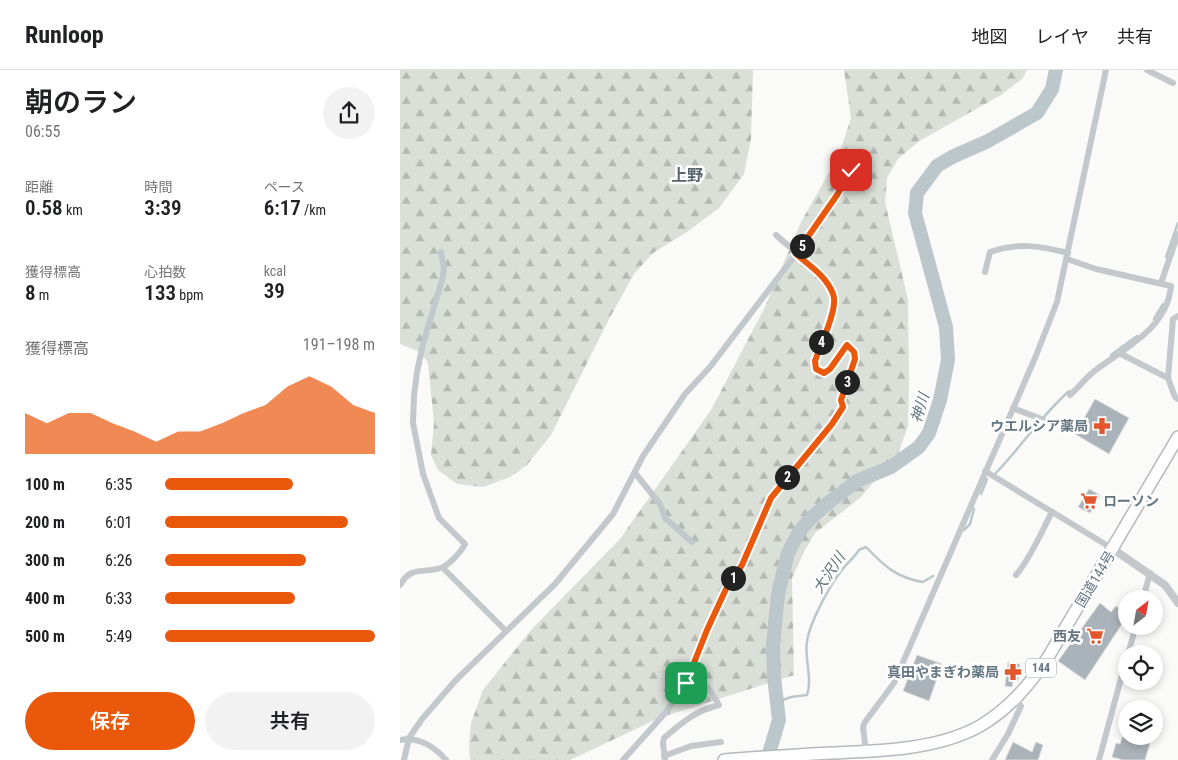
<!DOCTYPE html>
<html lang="ja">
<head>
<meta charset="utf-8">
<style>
	:root { --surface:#fff; --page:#f2f2f2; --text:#202124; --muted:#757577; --line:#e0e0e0; --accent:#ea580c }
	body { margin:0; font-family:"Roboto Condensed","Noto Sans JP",sans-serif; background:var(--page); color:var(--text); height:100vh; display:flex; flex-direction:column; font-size:19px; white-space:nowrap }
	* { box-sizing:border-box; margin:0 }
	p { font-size:16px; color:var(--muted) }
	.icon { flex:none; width:28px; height:28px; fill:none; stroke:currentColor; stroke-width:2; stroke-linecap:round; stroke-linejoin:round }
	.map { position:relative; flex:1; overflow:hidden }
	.side { display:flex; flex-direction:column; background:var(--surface); width:400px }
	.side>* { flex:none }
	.needle { width:32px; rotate:31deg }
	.tools { position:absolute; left:718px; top:520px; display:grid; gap:10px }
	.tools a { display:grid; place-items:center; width:45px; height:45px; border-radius:50%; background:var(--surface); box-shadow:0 2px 8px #0003; font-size:25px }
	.pin { position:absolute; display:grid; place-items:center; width:42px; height:42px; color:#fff; margin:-21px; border-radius:10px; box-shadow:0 2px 8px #0006 }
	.km { position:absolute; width:25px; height:25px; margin:-12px; border-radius:50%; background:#222; color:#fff; font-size:14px; line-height:25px; text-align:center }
	.round { display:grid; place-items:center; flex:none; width:52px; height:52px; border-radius:26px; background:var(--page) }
	.head { display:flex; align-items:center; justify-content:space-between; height:85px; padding:0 25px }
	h1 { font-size:28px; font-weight:600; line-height:38px }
	.metrics { display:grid; grid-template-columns:repeat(3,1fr); gap:8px; height:85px; padding:5px 25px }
	.metrics div { display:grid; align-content:center }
	.metrics b { font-size:21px; font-weight:600 }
	.metrics small { font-size:14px; font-weight:400 }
	.metrics p { font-size:14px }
	.chart { height:140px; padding:10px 25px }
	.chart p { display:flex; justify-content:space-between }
	.chart svg { width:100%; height:90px; margin-top:5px; fill:var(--accent); opacity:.7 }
	.primary-button { display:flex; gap:10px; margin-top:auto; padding:10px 25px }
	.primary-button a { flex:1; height:58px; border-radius:30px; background:var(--accent); color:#fff; font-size:20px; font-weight:600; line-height:58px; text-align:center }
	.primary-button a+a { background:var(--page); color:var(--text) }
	ul { padding:0 25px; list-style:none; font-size:16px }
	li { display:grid; grid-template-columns:80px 60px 1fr; align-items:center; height:38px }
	li i { height:12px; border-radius:6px; background:var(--accent) }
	header { display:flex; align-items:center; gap:30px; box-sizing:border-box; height:70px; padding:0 25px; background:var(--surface); border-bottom:1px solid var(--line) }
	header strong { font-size:24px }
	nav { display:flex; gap:28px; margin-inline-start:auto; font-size:18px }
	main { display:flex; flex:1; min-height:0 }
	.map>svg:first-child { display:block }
	.forest { fill:url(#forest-firs) }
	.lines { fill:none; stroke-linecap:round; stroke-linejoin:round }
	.stream { stroke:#bbc7cb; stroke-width:2.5 }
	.river { stroke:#bbc7cb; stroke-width:14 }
	.building { fill:#aab3b9; stroke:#dcdcda }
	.trunk-casing { stroke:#b4b9bd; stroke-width:14 }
	.minor { stroke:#c3c8cc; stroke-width:6 }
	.tertiary { stroke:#c3c8cc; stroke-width:8 }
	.trunk { stroke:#fff; stroke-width:11 }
	.route-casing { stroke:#fff; stroke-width:10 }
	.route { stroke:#ea580c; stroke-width:6 }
	.labels { text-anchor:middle; stroke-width:5; stroke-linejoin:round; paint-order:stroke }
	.shield { fill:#fff; stroke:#939fa8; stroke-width:1 }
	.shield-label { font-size:12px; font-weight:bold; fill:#657683 }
	.poi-label { font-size:14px; font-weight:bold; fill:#657683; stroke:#fff; text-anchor:end }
	.street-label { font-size:14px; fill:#657683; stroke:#fff }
	.water-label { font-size:15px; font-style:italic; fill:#60757c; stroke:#fff }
	.quarter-label { font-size:16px; font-weight:bold; fill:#57646e; stroke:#fff }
</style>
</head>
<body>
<header>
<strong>Runloop</strong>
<nav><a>地図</a><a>レイヤ</a><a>共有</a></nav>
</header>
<main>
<section class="side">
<div class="head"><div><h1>朝のラン</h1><p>06:55</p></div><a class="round"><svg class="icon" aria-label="share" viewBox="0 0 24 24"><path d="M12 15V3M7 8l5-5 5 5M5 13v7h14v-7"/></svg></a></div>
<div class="metrics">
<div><p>距離</p><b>0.58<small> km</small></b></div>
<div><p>時間</p><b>3:39</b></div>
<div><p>ペース</p><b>6:17<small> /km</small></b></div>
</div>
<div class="metrics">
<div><p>獲得標高</p><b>8<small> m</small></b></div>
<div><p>心拍数</p><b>133<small> bpm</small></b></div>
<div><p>kcal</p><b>39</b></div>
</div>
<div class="chart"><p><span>獲得標高</span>191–198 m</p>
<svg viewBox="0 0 160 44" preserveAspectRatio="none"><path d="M0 44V24L10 29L20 24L30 24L40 29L50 33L60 38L70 33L80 33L90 29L100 24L110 20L120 11L130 6L140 11L150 20L160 24V44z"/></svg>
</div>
<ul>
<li><b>100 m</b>6:35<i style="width:61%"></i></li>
<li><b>200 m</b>6:01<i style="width:87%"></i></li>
<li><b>300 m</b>6:26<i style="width:67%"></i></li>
<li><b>400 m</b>6:33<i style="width:62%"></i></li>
<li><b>500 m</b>5:49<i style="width:100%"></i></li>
</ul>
<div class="primary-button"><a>保存</a><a>共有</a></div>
</section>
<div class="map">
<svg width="778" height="690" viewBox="0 0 778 690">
	<defs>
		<pattern id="forest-firs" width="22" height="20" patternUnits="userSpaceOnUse" patternTransform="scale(1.25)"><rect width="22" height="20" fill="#dadfd7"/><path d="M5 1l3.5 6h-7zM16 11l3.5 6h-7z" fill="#b4b9b4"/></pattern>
	</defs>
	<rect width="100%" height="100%" fill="#fafaf8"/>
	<g class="forest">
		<polygon points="0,0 353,0 351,69 344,104 319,138 287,162 253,183 234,204 209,249 151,365 127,395 110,407 83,417 57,414 38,400 31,385 34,353 28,293 20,282 0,274"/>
		<polygon points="444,0 627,0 623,8 601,25 519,71 498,89 487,108 485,132 508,230 509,309 508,356 498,384 460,428 415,463 404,482 392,508 394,605 259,648 170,690 70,690 69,677 71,653 83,620 131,560 220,469 311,340 364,239 401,152 439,85 451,48"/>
	</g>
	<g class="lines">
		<g class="stream">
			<polyline points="766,187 778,153"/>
			<polyline points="754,249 763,234"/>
			<polyline points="711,285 737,266"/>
			<path d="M595,404C621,377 641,346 669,321"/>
			<polyline points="581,424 587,409"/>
			<polyline points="564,460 570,454 574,439"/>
			<path d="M377,632L391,627L407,625C413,608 404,590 407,571C410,552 429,517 441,501C447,493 454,488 459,480L466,477C484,496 497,508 523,512L533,506"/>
		</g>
		<polyline class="river" points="367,690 379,650 374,607 373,575 378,524 388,483 399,462 411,448 428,433 457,411 491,397 519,377 529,363 540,330 548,290 546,257 515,143 517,123 537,96 552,87 588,71 637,43 652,19 656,0"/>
	</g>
	<g class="building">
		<polygon points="695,329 729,348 709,384 675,364"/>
		<polygon points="689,419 700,425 690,443 678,437"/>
		<polygon points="700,533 711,542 716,536 725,543 720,548 724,551 685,610 658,591"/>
		<polygon points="517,585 542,594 529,631 503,621"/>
		<polygon points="608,592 620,594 618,611 613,611 612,617 605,616"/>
		<polygon points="723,665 750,673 745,690 723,690 712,687 716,673 720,674"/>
		<polygon points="613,672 632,682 636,672 643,675 638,690 605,690"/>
	</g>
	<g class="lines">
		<g class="trunk-casing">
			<path id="trunk" d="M324,690C360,687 395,685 431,683C479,681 537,680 580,656C609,639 629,615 647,589L778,367"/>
		</g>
		<g class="minor">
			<polyline points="747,0 773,13"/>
			<path d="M667,189L696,199L771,216C767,260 722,279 692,303C684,310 678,318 670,325"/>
			<path d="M585,202L590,182C618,172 640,176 668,183"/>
			<polyline points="761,213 778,164"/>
			<polyline points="778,246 773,249 768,308 775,327 778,329"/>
			<polyline points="719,283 768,308"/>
			<polyline points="613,338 644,350"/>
			<polyline points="585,401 713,479"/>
			<polyline points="235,403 260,434 265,448 292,472"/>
			<polyline points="43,498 106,561"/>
			<path d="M616,505C630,489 642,461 652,442"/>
			<path d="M0,515C12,495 22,504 41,498C49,495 61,482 65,474L39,448L23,404L13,353L14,326L17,302L23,274L42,210L44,199L41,182"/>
			<polyline points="743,529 750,503"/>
			<polyline points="728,584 736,556"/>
			<path d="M0,670C18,666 35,677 46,690"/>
			<polyline points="466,682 463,657 465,652 494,613 635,288 657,232 706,0"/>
			<polyline points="264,686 291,676 321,672"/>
			<polyline points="4,690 9,668 22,649 55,611 155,514 213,444 243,386 285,324 310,297 396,184 437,125 451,100"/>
			<path d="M223,690L267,641L286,613L307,560L326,519L342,495L371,428L432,354L443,337L441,330L455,289L454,282L447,275L430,299L424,303L416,299L415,291C420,277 433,248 434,235C436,211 392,180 376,165"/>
			<path d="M265,690L263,673L264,668C283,652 295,641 319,635L309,619L296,609L297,588"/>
			<polyline points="592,690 608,664 621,636 616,628"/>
			<polyline points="699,690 726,590"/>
		</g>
		<polyline class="tertiary" points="713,479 765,515 778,533"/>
		<use href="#trunk" class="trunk"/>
	</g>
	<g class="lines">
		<g class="route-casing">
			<path id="route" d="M286,613L307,560L326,519L342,495L371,428L432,354L443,337L441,330L455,289L454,282L447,275L430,299L424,303L416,299L415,291C420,276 439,237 433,224C427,207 409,195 396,184L437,125L451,100"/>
		</g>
		<use href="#route" class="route"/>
	</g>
	<defs>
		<g id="pharmacy-bare" transform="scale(1.35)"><path d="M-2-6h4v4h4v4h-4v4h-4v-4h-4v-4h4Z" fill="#e4572e" stroke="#fff" stroke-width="2.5" paint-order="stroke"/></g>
		<g id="supermarket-bare" transform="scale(1.35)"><path d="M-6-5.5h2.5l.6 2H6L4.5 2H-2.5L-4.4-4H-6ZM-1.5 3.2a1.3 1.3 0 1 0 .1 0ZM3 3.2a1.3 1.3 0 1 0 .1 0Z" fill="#e4572e" stroke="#fff" stroke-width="2.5" paint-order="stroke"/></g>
	</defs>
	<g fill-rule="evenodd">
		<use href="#pharmacy-bare" x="702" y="356"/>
		<use href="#supermarket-bare" x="689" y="431"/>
		<use href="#supermarket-bare" x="695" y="566"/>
		<use href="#pharmacy-bare" x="613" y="602"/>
	</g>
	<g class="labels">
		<rect class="shield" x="626" y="588.5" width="30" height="19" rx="4"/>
		<g class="shield-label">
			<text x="641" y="602">144</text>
		</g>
		<g class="poi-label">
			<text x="688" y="361">ウエルシア薬局</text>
			<text x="703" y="436" text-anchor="start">ローソン</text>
			<text x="681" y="571">西友</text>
			<text x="599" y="607">真田やまぎわ薬局</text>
		</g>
		<g class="street-label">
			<text transform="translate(695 509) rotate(-59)" y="5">国道144号</text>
		</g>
		<g class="water-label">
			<text transform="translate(520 338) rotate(-73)" y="5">神川</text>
			<text transform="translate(429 503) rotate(-56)" y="5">大沢川</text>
		</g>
		<g class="quarter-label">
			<text x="287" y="111">上野</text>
		</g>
	</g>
</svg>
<div class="tools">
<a><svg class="needle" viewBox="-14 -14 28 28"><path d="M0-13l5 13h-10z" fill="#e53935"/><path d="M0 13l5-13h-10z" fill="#757577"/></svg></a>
<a><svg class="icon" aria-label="locate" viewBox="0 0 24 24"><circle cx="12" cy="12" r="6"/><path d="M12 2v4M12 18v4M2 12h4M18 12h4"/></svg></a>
<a><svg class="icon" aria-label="layers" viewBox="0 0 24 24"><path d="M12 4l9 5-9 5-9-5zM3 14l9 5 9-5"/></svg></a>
</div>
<div class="pin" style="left:286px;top:613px;background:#1e9e55"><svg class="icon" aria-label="arrive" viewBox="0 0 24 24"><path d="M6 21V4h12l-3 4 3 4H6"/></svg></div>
<div class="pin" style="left:451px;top:100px;background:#d93025"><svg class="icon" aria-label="check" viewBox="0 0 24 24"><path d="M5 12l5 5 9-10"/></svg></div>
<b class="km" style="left:333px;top:508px">1</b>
<b class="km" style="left:387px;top:407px">2</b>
<b class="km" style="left:447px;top:312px">3</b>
<b class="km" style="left:421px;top:272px">4</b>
<b class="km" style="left:402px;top:176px">5</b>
</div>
</main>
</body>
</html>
